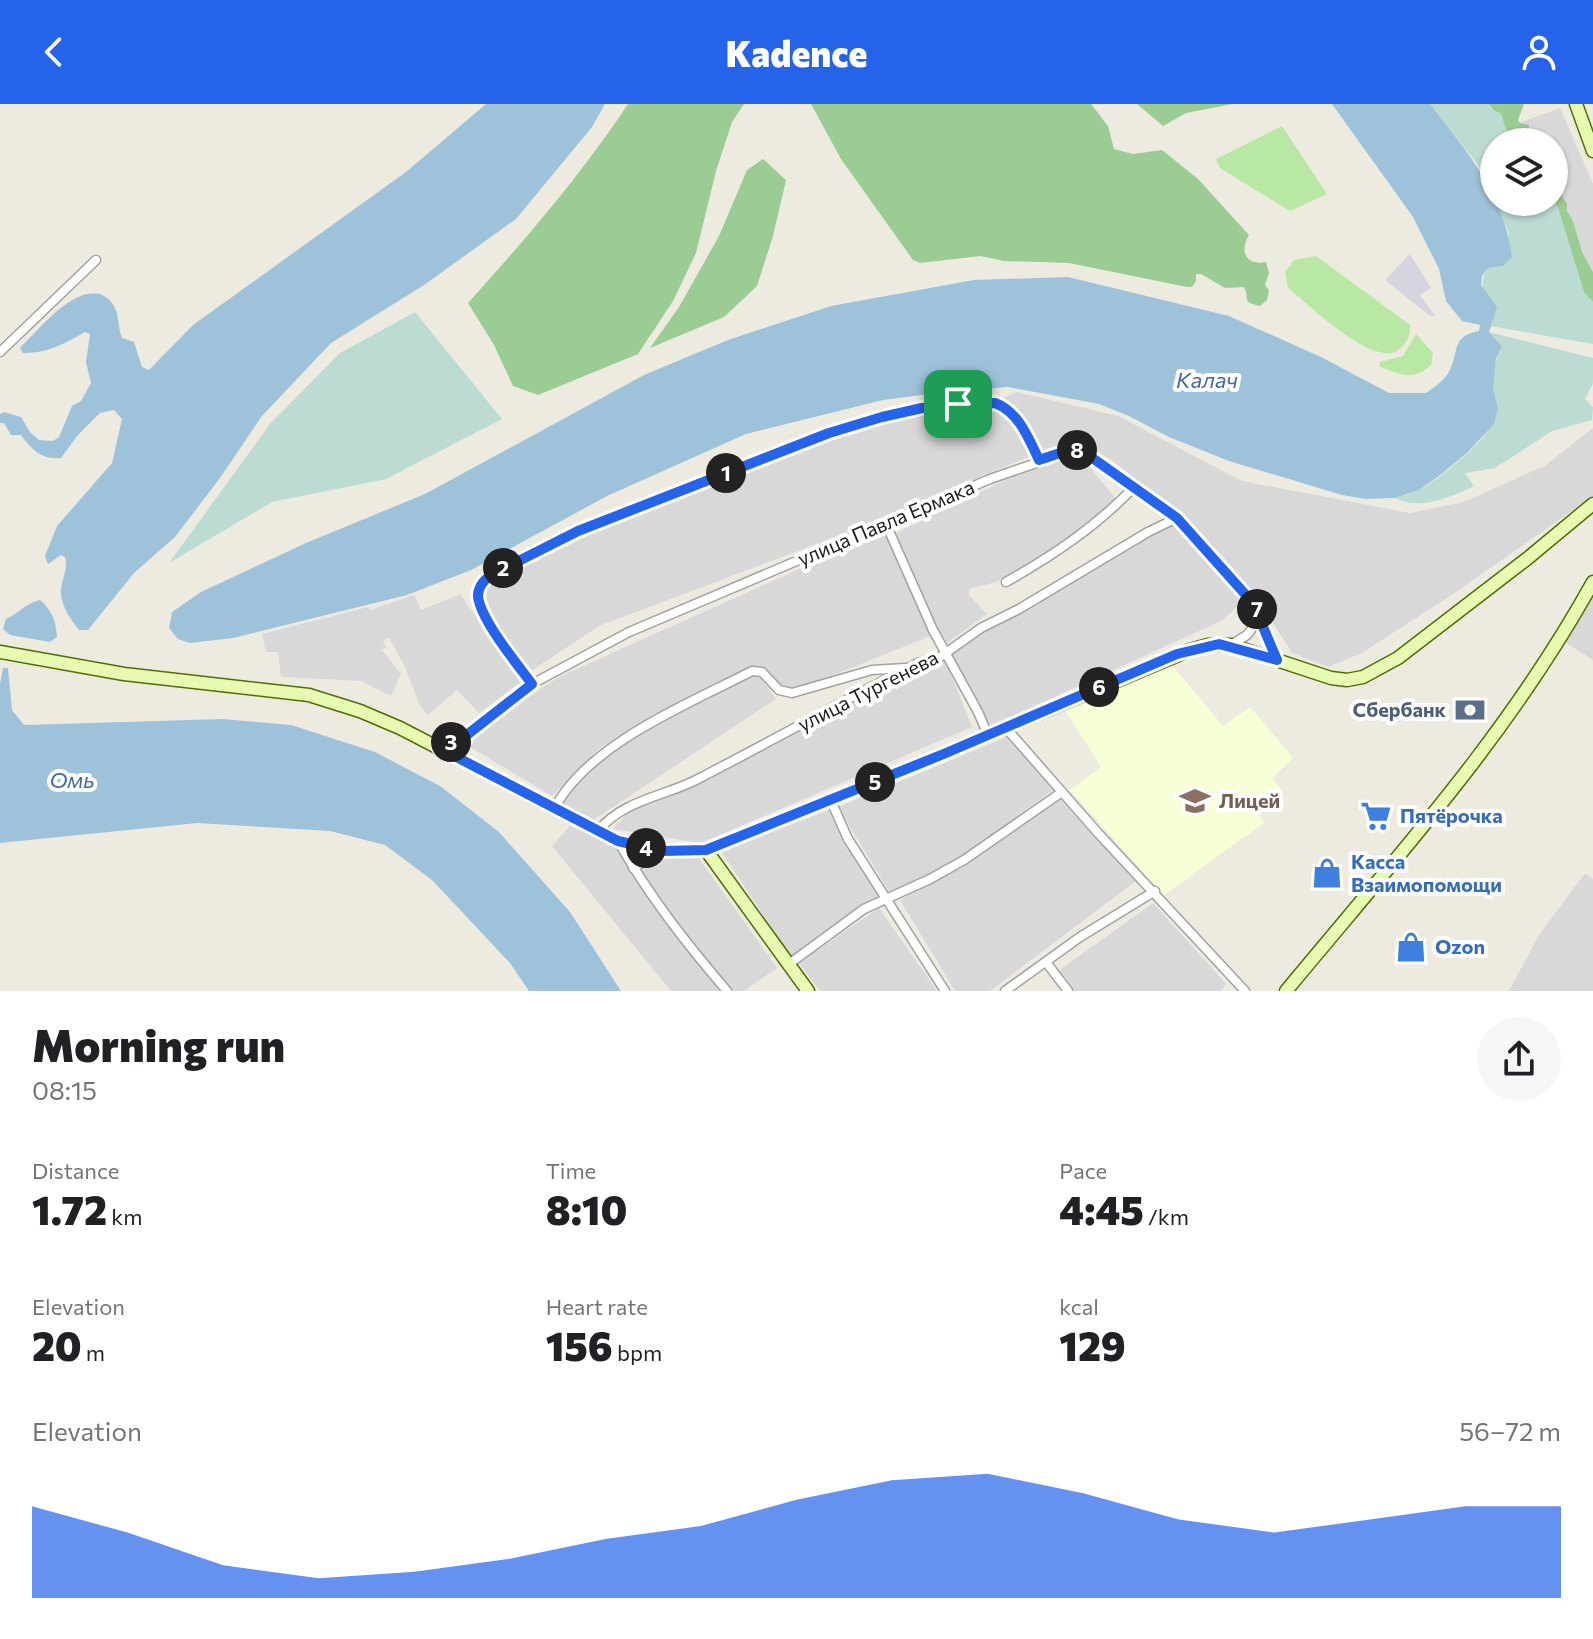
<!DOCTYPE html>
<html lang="en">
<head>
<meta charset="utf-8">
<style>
	:root { --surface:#fff; --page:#f6f6f6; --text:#202124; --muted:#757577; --accent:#2563eb }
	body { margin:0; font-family:Commissioner,sans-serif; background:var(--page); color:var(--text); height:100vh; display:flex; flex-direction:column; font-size:30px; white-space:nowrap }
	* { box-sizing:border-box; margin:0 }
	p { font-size:26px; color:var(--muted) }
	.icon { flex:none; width:44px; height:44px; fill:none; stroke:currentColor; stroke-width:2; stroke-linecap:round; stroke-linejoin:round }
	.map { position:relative; height:887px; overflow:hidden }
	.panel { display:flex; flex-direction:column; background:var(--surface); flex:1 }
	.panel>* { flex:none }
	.buttons { position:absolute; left:1480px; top:24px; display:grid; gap:16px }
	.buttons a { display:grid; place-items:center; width:88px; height:88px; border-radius:50%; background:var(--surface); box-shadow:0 2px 6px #0004; font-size:40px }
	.pin { position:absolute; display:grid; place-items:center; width:68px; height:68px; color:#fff; margin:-34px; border-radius:16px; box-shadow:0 4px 12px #0006 }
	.km { position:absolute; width:40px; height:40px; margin:-20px; border-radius:50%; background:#222; color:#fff; font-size:22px; line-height:40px; text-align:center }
	.round { display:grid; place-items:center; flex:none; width:84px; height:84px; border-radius:42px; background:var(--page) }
	.headline { display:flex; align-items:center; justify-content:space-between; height:136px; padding:0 32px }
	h1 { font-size:44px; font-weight:800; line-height:60px }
	.stats { display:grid; grid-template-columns:repeat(3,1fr); gap:12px; height:136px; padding:8px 32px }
	.stats div { display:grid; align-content:center }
	.stats b { font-size:40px; font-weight:800 }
	.stats small { font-size:22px; font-weight:400 }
	.stats p { font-size:22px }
	.chart { height:224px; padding:16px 32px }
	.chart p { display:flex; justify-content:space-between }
	.chart svg { width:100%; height:144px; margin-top:8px; fill:var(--accent); opacity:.7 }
	header { display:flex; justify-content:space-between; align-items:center; height:104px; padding:0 32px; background:var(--accent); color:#fff; font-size:36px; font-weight:800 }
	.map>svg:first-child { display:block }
	.residential { fill:#d9d8d8 }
	.education { fill:#f7ffd6 }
	.grass { fill:#b8e8a4 }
	.forest { fill:#9acc94 }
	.wetland { fill:#bcdbd3 }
	.plaza { fill:#d7d4e2 }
	.water { fill:#9fc2db }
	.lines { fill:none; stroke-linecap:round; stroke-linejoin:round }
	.street-casing { stroke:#a2a2a2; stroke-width:11 }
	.secondary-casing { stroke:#4f6f04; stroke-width:15 }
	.street { stroke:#fff; stroke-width:8 }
	.secondary { stroke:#e8f9b1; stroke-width:12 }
	.route-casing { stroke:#fff; stroke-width:16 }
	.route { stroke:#2563eb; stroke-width:10 }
	.labels { text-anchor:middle; stroke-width:8; stroke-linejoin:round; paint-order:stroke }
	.street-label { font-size:20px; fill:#1b1b1b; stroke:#fff }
	.service-label { font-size:20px; font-weight:bold; fill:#4e5e75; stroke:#fff; text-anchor:end }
	.education-label { font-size:20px; font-weight:bold; fill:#785e54; stroke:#fff; text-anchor:start }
	.shop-label { font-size:20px; font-weight:bold; fill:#366cbe; stroke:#fff; text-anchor:start }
	.water-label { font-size:22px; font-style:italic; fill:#4866a9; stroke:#fff }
</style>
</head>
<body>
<header><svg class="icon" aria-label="back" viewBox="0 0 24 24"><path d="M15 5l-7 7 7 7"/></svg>Kadence<svg class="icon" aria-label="person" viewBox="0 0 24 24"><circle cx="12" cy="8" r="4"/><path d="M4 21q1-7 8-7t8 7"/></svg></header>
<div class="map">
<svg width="1593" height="887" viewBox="0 0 1593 887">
	<rect width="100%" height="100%" fill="#edebe0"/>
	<g class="residential">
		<polygon points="1560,4 1593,80 1593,168 1582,148 1573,117 1567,107 1562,92 1561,72 1554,63 1554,38 1528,38 1526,33 1530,25 1519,19"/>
		<polygon points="1017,288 1118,312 1242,377 1410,409 1464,398 1546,361 1593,324 1593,392 1459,486 1362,549 1328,563 1292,549 1258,494 1213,443 1162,396 1109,354 1073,338 1040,350 1016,309 1000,295"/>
		<polygon points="943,304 1003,307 1023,328 1033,351 824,437 599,522 528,569 485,505 481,491 489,480 537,453 608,423 888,315 890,317 921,307"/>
		<polygon points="1078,349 1116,395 1071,435 996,478 969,485 969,491 987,510 947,539 936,521 896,429 1018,370"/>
		<polygon points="1174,418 1243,497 1223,516 989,623 951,549 952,545 1135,438"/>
		<polygon points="885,429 894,441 920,500 930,532 792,588 780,584 763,564 749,565 614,635 600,644 552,692 470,643 488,617 561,572 808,461"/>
		<polygon points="461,490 468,503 490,524 525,575 479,609 457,586 428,611 419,600 405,563 389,533 383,537 386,543 382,546 401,570 391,592 361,577 281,573 278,548 266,548 262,530 368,503 370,506 414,491 421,506"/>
		<polygon points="1593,490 1593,556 1563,537"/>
		<polygon points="945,555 972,623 701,739 613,725 629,707 660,697 915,564"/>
		<polygon points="758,570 776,595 592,717 561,699 565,689 591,667 607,648 684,606"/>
		<polygon points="1007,633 1054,685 960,754 890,789 838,703"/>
		<polygon points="1061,695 1136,777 990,887 955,887 900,796 979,752"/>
		<polygon points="829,706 878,792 791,853 721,747"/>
		<polygon points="570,722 614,739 646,789 722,887 671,887 552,742"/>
		<polygon points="666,750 698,753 777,864 744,887 732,887 639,769"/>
		<polygon points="1585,769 1593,775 1593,887 1509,887 1539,831"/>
		<polygon points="1153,799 1226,880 1221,887 1071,887 1057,868"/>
		<polygon points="879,804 937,887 820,887 799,859"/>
	</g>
	<polygon class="education" points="1172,561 1223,622 1250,603 1293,654 1272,674 1282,686 1256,709 1265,718 1164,791 1070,686 1101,663 1065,606"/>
	<g class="grass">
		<polygon points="1282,22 1327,90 1290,107 1220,64 1216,55"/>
		<path d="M1316,152L1410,221C1410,231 1409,236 1402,243C1378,270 1309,200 1288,184L1285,168L1294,156Z"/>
		<path d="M1416,230L1433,249L1431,261C1414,277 1399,271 1379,262L1380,258L1403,252Z"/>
	</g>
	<g class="forest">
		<path d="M628,0H744L732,18L716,67L696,149L673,197L638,250L538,291L513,282L494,241L468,199C525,136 581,71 628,0Z"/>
		<path d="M811,0H1091L1108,22L1114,45L1133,50L1162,46L1198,75L1249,131C1239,147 1246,162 1266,158L1269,169L1265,181L1269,186L1267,196L1260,202C1241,198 1250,195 1244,183L1225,184L1201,170H1196V177L1192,183H1187L1069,159L1004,157L980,152L920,159L913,156L841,55Z"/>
		<polygon points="1137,0 1233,0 1186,9 1163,22"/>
		<polygon points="1489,0 1524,0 1518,16 1520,19 1529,21 1528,38 1515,38"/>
		<polygon points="763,55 786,76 773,132 757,182 724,213 650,244 679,203 719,132 747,66"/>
		<polygon points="1554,63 1561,72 1562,92 1567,100 1567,107 1573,117 1582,148 1593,168 1593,198 1584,189 1558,104 1554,97"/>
	</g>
	<g class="wetland">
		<path d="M1430,0H1489L1492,6C1505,9 1501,12 1505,22C1507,28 1512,33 1515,38H1494V95L1482,66Z"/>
		<path d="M1554,97L1558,103L1584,189L1593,198V240L1490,222L1493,217C1487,199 1476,181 1488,164L1503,162L1509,129L1496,98Z"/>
		<polygon points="415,208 502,315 386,375 272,398 169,459 270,320 340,249"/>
		<path d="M1489,228L1593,254V279L1585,295L1593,303L1592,316L1552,327L1495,364L1465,369L1474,382C1451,393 1420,407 1395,394C1403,391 1411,390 1419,386C1441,375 1492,333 1497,309C1498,300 1494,293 1493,284C1492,270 1496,255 1502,242Z"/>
	</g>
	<polygon class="plaza" points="1410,150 1431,184 1420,191 1435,212 1430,212 1385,176"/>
	<g class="water">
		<path d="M486,0H605L592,23L516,115L424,181L331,239L262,312L220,374L175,433L134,469L88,526H79C71,516 59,499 61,485C63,472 68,465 65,453L61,451L48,460L45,452L57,422L112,359L122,315L114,306L100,309L77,332L61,354C42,356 32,346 21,331H11L4,319H0V310L4,308L21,313L30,328L39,336L53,337L59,333L72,302L81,297L91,279L86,258L90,230L85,228C66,239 46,250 23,249L20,244C38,227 85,166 112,199C120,209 117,222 122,234L134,238L142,263L149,266L193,221L406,68Z"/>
		<path d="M1332,0H1430C1468,49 1504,90 1512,153L1503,162L1488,164L1482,172L1481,181L1497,203L1489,228L1502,242L1496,255L1493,284L1498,305L1494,320L1467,349L1439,372L1419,386L1395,394L1365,395L1342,391L1229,357L1169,333L1129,312L1099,300L1008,283L937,289L883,296L746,330L607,392L471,466L407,491L233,534L190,539L178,535L169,524L172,508L201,488L306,439L425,390L644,271L728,236L831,202L974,176L1068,173L1229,212L1321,253L1389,289H1426C1433,284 1442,278 1447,271C1461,251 1448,233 1479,227L1480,221L1462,217L1446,197L1439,165L1413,113Z"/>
		<path d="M40,496C52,506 56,517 57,533L50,538L10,531L3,525L6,515C19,509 26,499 40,496Z"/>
		<polygon points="3,564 8,564 12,606 24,621 223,615 291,621 375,648 440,682 499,728 570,808 621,887 529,887 510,859 432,776 385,741 330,727 197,719 0,739 0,580"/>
	</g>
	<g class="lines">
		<g class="street-casing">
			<g id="street">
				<polyline points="0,248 96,156"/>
				<polyline points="886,420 933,526 978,608 988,631"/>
				<path d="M1006,478C1054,451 1097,422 1135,382"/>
				<polyline points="1231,541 1247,531 1261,513"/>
				<path d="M532,580L483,507C479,497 475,488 483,478C494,464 519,456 535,448C601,415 670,390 738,364C785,346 833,326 882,313C911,305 967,294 996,300C1019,304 1030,338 1039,356"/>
				<polyline points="1006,624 1098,729 1245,887"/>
				<polyline points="439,644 468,630 532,580 629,528 990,375 1074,346 1095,353 1177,414 1253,499 1277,556"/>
				<polyline points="462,656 461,646 467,630"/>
				<polyline points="831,697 848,735 945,887"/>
				<path d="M554,705C588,640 688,600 752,567L762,568L779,586L792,589L872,566L905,564"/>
				<path d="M598,727C622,697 661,693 694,677C770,638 844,596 920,558L940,553L981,524L1019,505L1148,428L1177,414"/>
				<path d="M618,737C649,792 686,839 727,887"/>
				<polyline points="633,764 662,747"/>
				<polyline points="1046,858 1068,887"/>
				<polyline points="789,860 864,805 930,775 964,756 1062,688"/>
				<polyline points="1005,887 1080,833 1155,787"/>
			</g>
		</g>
		<g class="secondary-casing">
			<g id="secondary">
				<polyline points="1576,0 1593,47"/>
				<polyline points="0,548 124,570 309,591 360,607 400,624 618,737 662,747 706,746 946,649 1190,546 1208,541 1231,541 1331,574 1347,576 1363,573 1398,554 1528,454 1593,400"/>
				<polyline points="706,746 808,887"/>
				<path d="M1286,887C1396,754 1509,630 1593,478"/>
			</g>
		</g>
		<use href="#street" class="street"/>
		<use href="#secondary" class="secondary"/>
	</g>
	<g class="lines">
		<g class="route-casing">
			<path id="route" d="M995,299C1019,308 1029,335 1039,356L1066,347L1084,348L1177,414L1253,499L1277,556L1219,540L1177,550L946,649L706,746L662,747L618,737L439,644L468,630L532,580C517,560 480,515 478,492C478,482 484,476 491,471L578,427L829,329L882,313L922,304Z"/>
		</g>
		<use href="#route" class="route"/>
	</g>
	<defs>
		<g id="bank-bare" transform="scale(2.4)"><path d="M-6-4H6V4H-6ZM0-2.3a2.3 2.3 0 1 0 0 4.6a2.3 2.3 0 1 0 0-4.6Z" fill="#5c6f8a" stroke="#fff" stroke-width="2.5" paint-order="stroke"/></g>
		<g id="school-bare" transform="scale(2.4)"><path d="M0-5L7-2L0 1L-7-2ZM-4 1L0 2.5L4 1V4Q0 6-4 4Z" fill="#8d6e63" stroke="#fff" stroke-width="2.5" paint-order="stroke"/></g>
		<g id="supermarket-bare" transform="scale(2.4)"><path d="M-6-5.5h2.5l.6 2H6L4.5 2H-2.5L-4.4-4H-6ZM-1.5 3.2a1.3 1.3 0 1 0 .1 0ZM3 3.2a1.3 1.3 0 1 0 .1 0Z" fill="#3f7fe0" stroke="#fff" stroke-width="2.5" paint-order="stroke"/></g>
		<g id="shop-bare" transform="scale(2.4)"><path d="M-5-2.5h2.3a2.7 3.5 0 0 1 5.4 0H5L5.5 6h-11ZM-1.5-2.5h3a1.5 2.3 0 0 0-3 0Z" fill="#3f7fe0" stroke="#fff" stroke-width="2.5" paint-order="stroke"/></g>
	</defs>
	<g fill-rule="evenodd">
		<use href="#bank-bare" x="1470" y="606"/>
		<use href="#school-bare" x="1195" y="697"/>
		<use href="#supermarket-bare" x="1376" y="712"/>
		<use href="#shop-bare" x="1327" y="769"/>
		<use href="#shop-bare" x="1411" y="843"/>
	</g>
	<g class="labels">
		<g class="street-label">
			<text transform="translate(886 419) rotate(-23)" y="7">улица Павла Ермака</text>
			<text transform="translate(868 587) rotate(-27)" y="7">улица Тургенева</text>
		</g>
		<g class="service-label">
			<text x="1446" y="613">Сбербанк</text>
		</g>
		<g class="education-label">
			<text x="1219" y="704">Лицей</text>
		</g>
		<g class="shop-label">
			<text x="1400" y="719">Пятёрочка</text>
			<text x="1351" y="765">Касса<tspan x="1351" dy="23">Взаимопомощи</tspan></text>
			<text x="1435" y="850">Ozon</text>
		</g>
		<g class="water-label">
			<text x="1207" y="284">Калач</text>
			<text x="72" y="684">Омь</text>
		</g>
	</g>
</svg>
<div class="buttons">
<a><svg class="icon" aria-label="layers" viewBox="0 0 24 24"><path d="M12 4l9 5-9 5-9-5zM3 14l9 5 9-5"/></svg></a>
</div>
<div class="pin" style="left:958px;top:300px;background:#1e9e55"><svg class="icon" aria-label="arrive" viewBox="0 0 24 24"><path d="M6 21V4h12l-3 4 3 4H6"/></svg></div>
<b class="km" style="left:726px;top:369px">1</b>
<b class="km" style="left:503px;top:464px">2</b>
<b class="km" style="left:451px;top:638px">3</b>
<b class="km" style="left:646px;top:744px">4</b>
<b class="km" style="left:875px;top:678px">5</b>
<b class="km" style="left:1099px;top:583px">6</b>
<b class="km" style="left:1257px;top:505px">7</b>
<b class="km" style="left:1077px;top:346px">8</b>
</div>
<section class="panel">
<div class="headline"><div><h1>Morning run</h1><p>08:15</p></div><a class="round"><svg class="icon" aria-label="share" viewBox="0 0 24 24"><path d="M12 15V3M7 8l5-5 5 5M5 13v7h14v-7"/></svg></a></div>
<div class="stats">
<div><p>Distance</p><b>1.72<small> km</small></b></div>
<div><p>Time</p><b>8:10</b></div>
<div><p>Pace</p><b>4:45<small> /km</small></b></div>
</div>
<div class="stats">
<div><p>Elevation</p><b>20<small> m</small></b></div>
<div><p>Heart rate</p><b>156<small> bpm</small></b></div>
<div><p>kcal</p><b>129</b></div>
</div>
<div class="chart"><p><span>Elevation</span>56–72 m</p>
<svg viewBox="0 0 160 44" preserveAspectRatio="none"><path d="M0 44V16L10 24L20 34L30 38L40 36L50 32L60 26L70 22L80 14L90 8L100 6L110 12L120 20L130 24L140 20L150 16L160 16V44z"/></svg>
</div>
</section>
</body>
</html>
